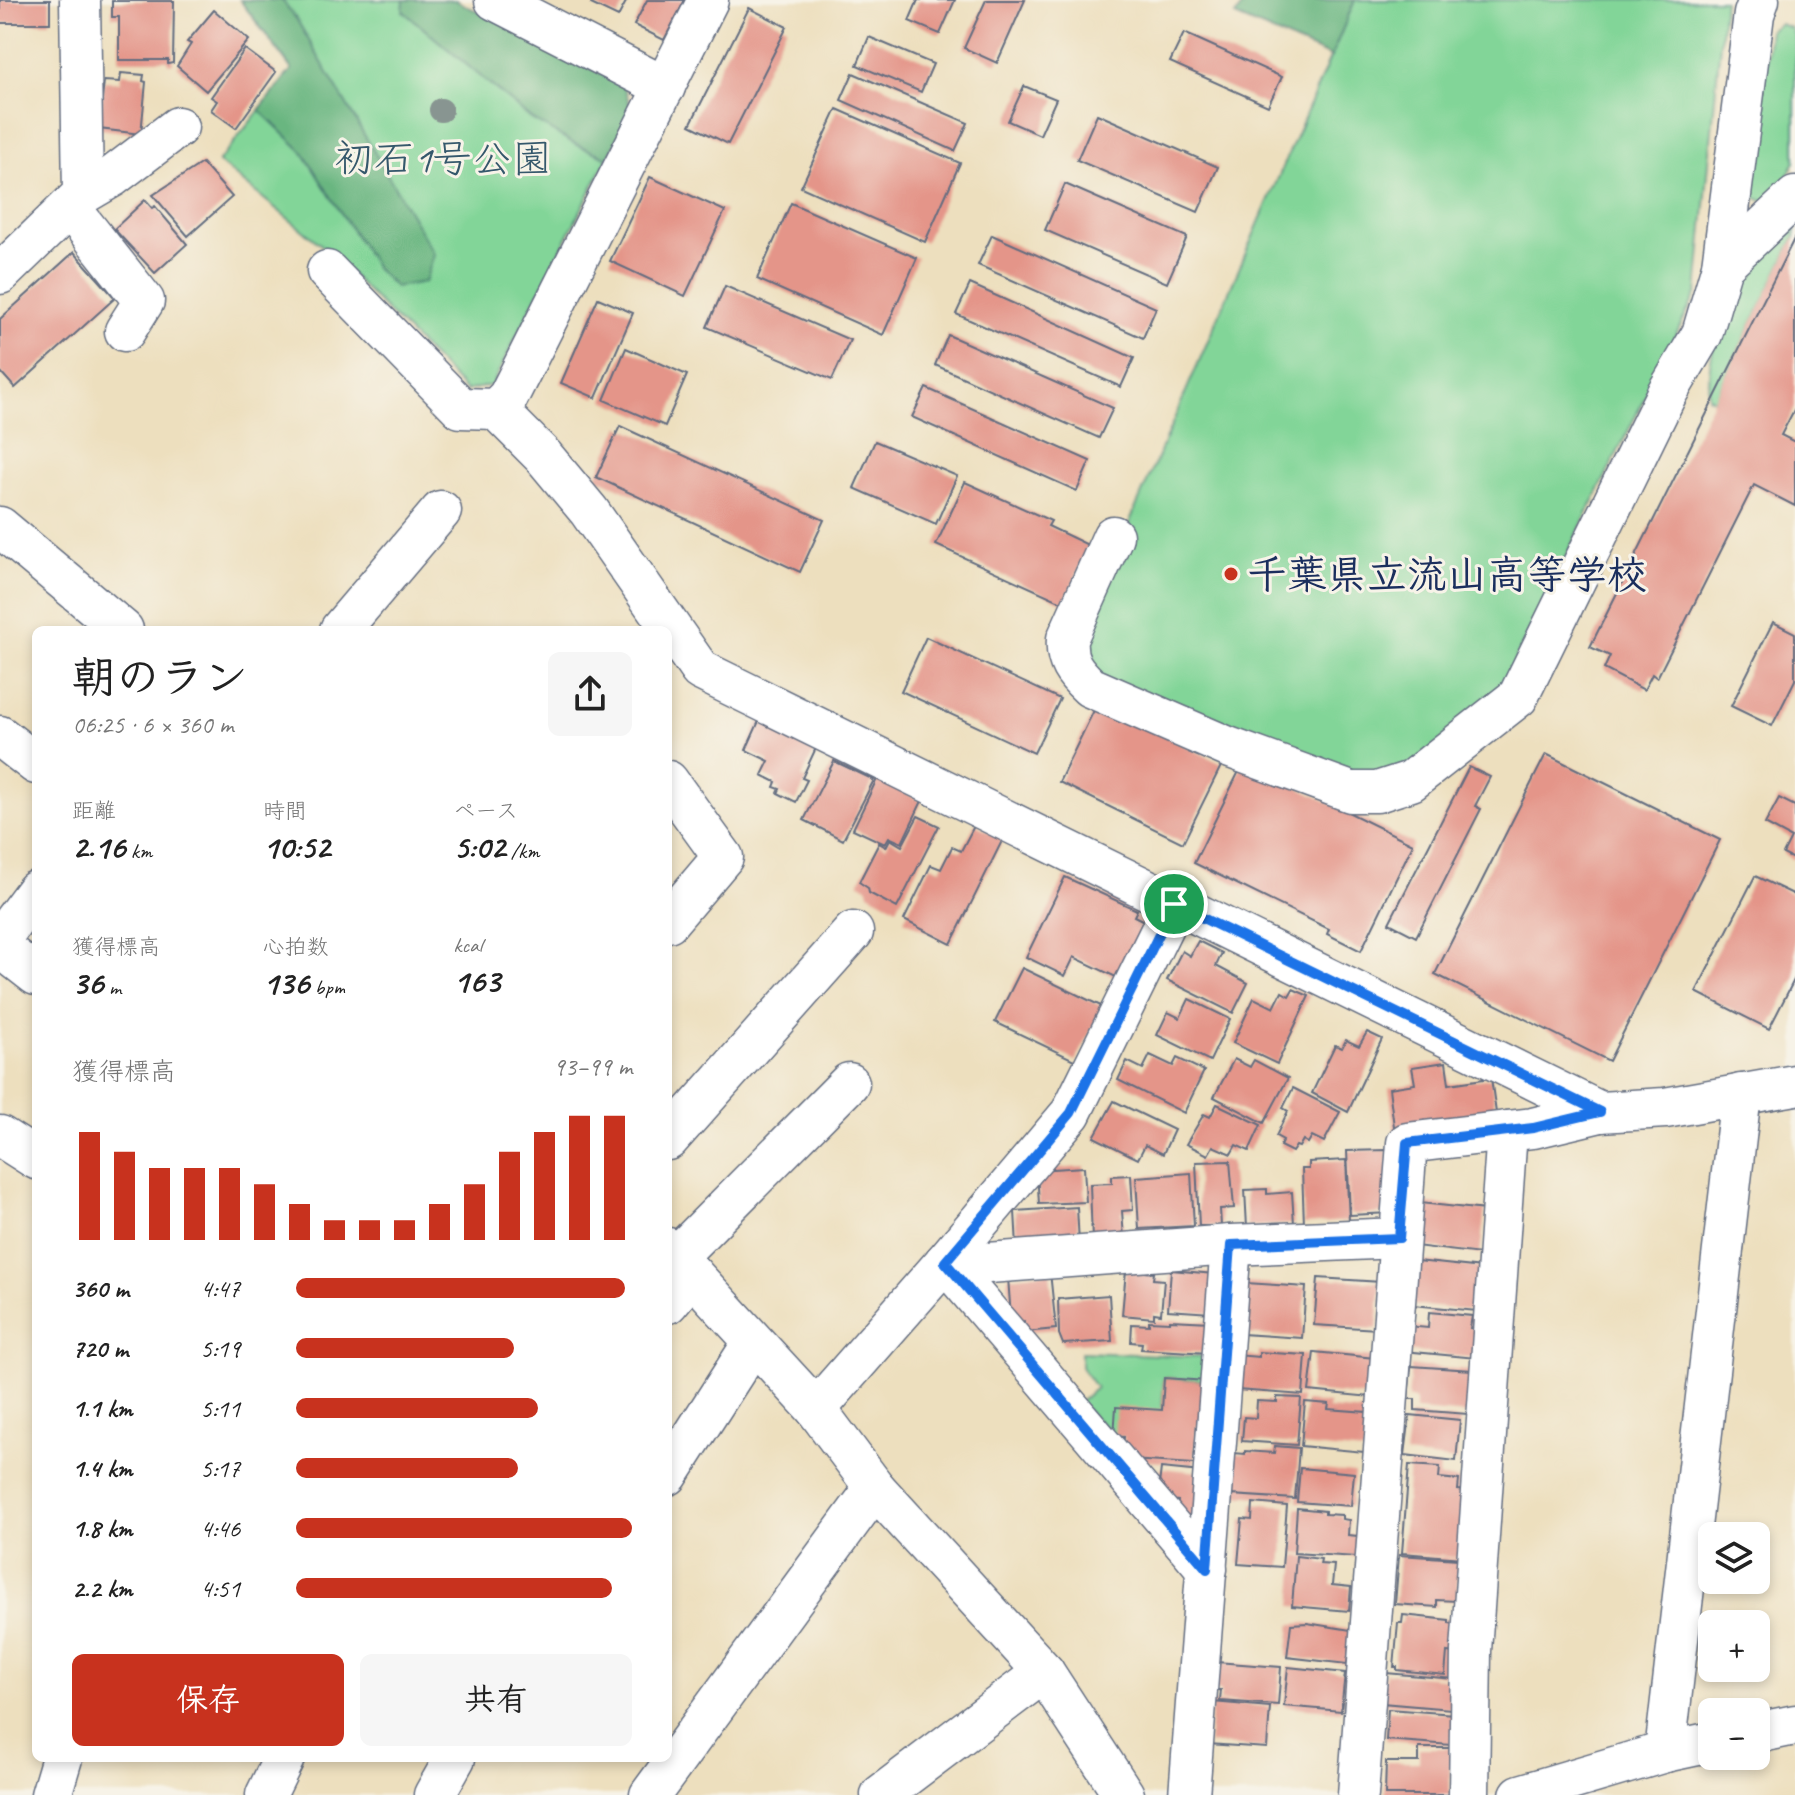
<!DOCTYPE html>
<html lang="ja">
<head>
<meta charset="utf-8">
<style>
	:root { --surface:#fff; --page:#f6f6f6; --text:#222; --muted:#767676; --accent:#c8321e }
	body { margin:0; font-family:Caveat,"Klee One",sans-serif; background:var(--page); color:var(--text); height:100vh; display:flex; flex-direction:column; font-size:30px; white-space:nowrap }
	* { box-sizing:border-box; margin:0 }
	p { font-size:26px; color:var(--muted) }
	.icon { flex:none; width:44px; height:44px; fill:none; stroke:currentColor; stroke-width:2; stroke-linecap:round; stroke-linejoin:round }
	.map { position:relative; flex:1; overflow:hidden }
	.side { position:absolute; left:32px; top:626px; width:640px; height:1136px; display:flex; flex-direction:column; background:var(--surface); border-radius:12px; box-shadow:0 4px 12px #0003 }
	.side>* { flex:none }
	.fabs { position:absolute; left:1698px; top:1522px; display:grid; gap:16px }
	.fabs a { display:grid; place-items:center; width:72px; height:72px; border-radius:12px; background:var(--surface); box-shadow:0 4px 12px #0003; font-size:40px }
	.pin { position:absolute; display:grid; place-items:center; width:68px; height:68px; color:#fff; margin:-34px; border:4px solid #fff; border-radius:50%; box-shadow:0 2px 8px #0007 }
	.round { display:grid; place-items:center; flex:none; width:84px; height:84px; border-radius:12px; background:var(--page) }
	.overview { display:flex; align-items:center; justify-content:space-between; height:136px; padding:0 40px }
	h1 { font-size:44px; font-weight:600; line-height:60px }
	.figures { display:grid; grid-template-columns:repeat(3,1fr); gap:12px; height:136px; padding:8px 40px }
	.figures div { display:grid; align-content:center }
	.figures b { font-size:34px; font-weight:600 }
	.figures small { font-size:22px; font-weight:400 }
	.figures p { font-size:22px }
	.chart { height:224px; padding:16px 40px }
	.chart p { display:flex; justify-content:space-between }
	.chart svg { width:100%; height:144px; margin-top:8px; stroke:var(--accent); stroke-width:6 }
	.button { display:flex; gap:16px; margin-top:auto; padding:16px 40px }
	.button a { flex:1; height:92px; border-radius:12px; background:var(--accent); color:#fff; font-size:32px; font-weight:600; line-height:92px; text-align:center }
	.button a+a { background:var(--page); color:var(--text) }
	ul { padding:0 40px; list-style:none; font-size:26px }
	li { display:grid; grid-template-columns:128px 96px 1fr; align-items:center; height:60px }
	li i { height:20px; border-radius:10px; background:var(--accent) }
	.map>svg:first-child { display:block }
	.green { fill:#82d598; stroke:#4e827b; stroke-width:2 }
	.forest { fill:#69b680; stroke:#42726f; stroke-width:2 }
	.building { fill:#e49589 }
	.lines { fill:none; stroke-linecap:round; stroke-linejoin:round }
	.minor-casing { stroke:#646d80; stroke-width:43 }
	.minor { stroke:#fff; stroke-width:40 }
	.tree { fill:#889591 }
	.route-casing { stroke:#fff; stroke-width:16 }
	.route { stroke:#1a73e8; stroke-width:10 }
	.poi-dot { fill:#c8321e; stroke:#f7f3e8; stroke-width:3 }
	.labels { text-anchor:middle; stroke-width:6; stroke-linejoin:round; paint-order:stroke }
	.park-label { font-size:40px; fill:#35586c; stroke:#f7f3e8 }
	.poi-label { font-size:40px; font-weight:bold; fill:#1b2f5e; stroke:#f7f3e8; text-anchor:start }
</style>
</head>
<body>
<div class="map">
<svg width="1795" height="1795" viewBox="0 0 1795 1795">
	<rect width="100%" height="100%" fill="#f7f3e8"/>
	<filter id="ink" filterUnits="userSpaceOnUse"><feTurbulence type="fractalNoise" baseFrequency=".0125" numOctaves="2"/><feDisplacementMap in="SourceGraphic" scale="16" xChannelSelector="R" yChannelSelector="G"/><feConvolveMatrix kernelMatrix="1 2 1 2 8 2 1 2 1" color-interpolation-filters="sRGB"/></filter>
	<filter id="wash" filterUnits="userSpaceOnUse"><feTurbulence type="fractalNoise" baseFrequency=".006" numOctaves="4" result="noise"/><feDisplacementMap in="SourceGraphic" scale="32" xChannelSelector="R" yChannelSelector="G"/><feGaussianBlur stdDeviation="1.8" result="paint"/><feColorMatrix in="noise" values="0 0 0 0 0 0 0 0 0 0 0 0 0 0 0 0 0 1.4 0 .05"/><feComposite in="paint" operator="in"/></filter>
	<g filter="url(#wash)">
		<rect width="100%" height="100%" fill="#eddfbe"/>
		<g class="green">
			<polygon points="240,0 455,0 632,110 492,385 466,391 325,248 218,162 292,70"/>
			<polygon points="1355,0 1724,0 1697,292 1493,704 1401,781 1356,783 1101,680 1077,644"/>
			<polygon points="1780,24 1791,28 1795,38 1795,161 1782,187 1768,199 1762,201 1750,195 1770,30"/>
			<path d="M1795,223V237L1714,400L1708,397C1707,357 1723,297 1749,266C1762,251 1780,237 1795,223Z"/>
			<polygon points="1081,1352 1211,1357 1209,1381 1164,1378 1162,1410 1114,1436 1078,1402 1096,1388 1081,1367"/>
		</g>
		<g class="forest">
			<polygon points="240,0 282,0 297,20 434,254 425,282 395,287 377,270 302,151 259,110 292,69"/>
			<polygon points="404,0 455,0 623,84 632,110 608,158 575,144 531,119 403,11"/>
			<polygon points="1247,0 1355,0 1331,57 1235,16"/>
		</g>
		<g id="blocks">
			<g class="building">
				<rect x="0" y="0" width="50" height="23"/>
				<polygon points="593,0 627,0 618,17 591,4"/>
				<polygon points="647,0 685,0 664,40 634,25"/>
				<polygon points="918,0 955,0 940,34 909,21"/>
				<polygon points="986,0 1025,0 997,63 964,48"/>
				<polygon points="112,1 174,1 173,63 168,64 168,60 119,60 119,17 112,17"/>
				<polygon points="749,8 787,27 728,144 690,125"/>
				<polygon points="214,10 249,40 206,91 177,66 191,44 187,42"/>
				<polygon points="1184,33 1282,77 1268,106 1170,62"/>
				<polygon points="869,37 933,64 921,92 857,65"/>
				<polygon points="245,49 276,72 236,128 211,110 217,101 211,97"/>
				<polygon points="121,73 144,75 143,81 146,82 141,134 99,129 104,81 120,82"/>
				<polygon points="853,73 968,123 955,151 841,100"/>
				<polygon points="1024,86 1056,99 1040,135 1008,121"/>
				<polygon points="837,109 960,163 925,242 801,187"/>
				<polygon points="1097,114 1218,167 1198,212 1077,160"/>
				<polygon points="202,163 232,197 188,236 153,195"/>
				<polygon points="650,177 725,211 685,296 610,261"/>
				<polygon points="1065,184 1187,237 1167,283 1045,230"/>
				<polygon points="145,200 152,208 155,206 187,244 155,273 114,229"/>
				<polygon points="791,203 917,258 883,335 757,279"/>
				<polygon points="992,235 1156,308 1143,338 978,265"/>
				<polygon points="1795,237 1795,408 1781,435 1795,442 1795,506 1754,485 1657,678 1652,674 1644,690 1604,669 1610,656 1590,647"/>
				<polygon points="74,252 115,298 15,388 0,371 0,319"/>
				<polygon points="970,284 1134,358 1121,387 956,314"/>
				<polygon points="725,286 850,340 832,380 707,327"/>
				<polygon points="598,298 633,313 596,398 561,383"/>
				<polygon points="948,335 1113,408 1099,438 935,365"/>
				<polygon points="626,348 687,375 665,426 604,400"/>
				<polygon points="926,388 1090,461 1077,491 912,417"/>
				<polygon points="620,426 824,520 800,572 596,477"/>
				<polygon points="875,441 957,476 936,524 854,488"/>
				<polygon points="965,482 1051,521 1048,526 1090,546 1064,603 936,545"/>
				<polygon points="1773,622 1795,633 1795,680 1772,726 1731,706"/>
				<polygon points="926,637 1060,699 1034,753 901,691"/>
				<polygon points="1098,702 1222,764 1183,843 1059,782"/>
				<polygon points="759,721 816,748 802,778 807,780 796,802 778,793 780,789 774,787 776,782 762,775 769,761 746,750"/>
				<polygon points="1546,754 1720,840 1609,1061 1435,974"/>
				<polygon points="834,761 874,780 843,840 804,820"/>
				<polygon points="1244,761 1413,844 1361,951 1327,934 1329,929 1194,863"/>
				<polygon points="1469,767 1490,777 1475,806 1481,809 1416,937 1389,923"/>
				<polygon points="877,779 922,801 902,843 889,837 885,844 853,829"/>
				<polygon points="1779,798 1795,806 1795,860 1783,854 1791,838 1765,824"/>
				<polygon points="918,816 939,826 897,908 869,893 868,888 859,882 879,843 886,847 890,839 902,846"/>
				<polygon points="975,824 1003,839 951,944 904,920 931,865 941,869 952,847 961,851"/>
				<polygon points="1755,876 1795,895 1795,978 1769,1029 1696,992"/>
				<polygon points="1065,877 1137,910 1134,916 1146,922 1118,978 1074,957 1065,976 1026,957"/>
				<polygon points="1198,941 1222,953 1216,966 1248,983 1233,1013 1167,980 1182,951 1190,956"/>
				<polygon points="1022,968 1103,1007 1076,1061 995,1022"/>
				<polygon points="1293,989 1309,996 1277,1064 1233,1043 1254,998 1274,1008 1282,992 1289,996"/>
				<polygon points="1189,999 1230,1019 1210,1061 1157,1035 1168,1012 1180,1018"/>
				<polygon points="1367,1032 1382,1039 1348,1112 1312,1093 1335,1045 1342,1048 1346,1040 1359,1046"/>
				<polygon points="1150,1055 1173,1066 1177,1058 1204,1071 1184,1113 1118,1080 1127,1061 1143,1069"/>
				<polygon points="1234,1059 1250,1067 1254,1060 1288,1078 1264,1123 1214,1097"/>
				<polygon points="1446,1062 1449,1084 1491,1078 1497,1120 1395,1134 1389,1088 1415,1084 1412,1067"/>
				<polygon points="1293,1088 1340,1112 1324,1142 1312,1136 1308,1143 1303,1140 1299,1147 1296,1146 1292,1152 1280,1146 1283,1140 1276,1136 1288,1111 1283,1108"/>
				<polygon points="1114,1101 1174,1130 1163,1154 1145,1145 1138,1159 1094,1137"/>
				<polygon points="1217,1104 1261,1125 1249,1151 1236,1145 1231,1154 1213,1146 1208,1155 1186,1144 1204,1114 1210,1117"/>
				<polygon points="1387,1150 1390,1213 1350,1215 1347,1151"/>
				<polygon points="1346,1160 1349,1221 1304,1224 1302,1169 1309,1169 1309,1162"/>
				<polygon points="1230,1161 1234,1208 1220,1209 1221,1226 1199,1226 1196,1162"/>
				<polygon points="1084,1167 1086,1202 1039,1204 1037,1170"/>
				<polygon points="1191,1173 1194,1226 1139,1229 1136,1177"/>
				<polygon points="1131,1175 1133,1210 1122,1211 1124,1238 1092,1240 1090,1184 1112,1183 1112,1176"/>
				<polygon points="1267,1189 1267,1194 1292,1192 1294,1224 1247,1227 1245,1190"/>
				<polygon points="1420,1203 1485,1210 1480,1254 1415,1246"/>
				<polygon points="1077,1207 1079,1243 1017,1247 1015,1211"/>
				<polygon points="1417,1261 1482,1268 1477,1311 1413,1305"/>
				<polygon points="1126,1270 1154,1273 1153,1279 1164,1280 1161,1314 1154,1313 1154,1318 1122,1315"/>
				<polygon points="1171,1270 1214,1274 1211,1313 1168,1310"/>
				<polygon points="1050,1272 1056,1329 1025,1332 1024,1321 1016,1322 1011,1318 1008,1277"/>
				<polygon points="1318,1278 1381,1282 1377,1329 1314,1325"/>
				<polygon points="1246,1283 1306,1287 1302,1338 1242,1334"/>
				<polygon points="1109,1295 1112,1341 1063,1344 1059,1334 1058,1299"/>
				<polygon points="1429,1312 1472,1316 1470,1328 1479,1329 1476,1358 1404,1351 1407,1326 1428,1328"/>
				<polygon points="1170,1320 1211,1322 1208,1353 1141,1349 1142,1343 1131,1342 1132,1324 1149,1325 1149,1321 1170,1322"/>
				<polygon points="1259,1352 1306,1355 1303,1395 1237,1390 1235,1355 1259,1357"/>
				<polygon points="1314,1352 1375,1358 1371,1397 1309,1391"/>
				<polygon points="1411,1366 1472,1370 1468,1414 1415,1410 1415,1399 1408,1399"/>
				<polygon points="1164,1378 1206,1381 1203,1426 1197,1425 1194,1464 1130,1460 1123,1451 1124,1437 1114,1436 1116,1407 1162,1410"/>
				<polygon points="1277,1397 1301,1398 1297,1445 1242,1441 1244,1417 1256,1418 1257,1401 1277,1402"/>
				<polygon points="1305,1402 1329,1404 1328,1409 1367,1412 1364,1452 1301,1446"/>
				<polygon points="1410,1415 1460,1420 1456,1461 1405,1455"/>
				<polygon points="1275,1446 1299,1448 1295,1499 1231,1495 1234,1453 1245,1454 1245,1451 1274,1453"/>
				<polygon points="1409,1465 1440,1467 1439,1478 1459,1480 1458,1490 1467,1491 1462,1558 1402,1553"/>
				<polygon points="1161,1468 1201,1472 1197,1519 1176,1517 1178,1501 1168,1500 1158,1494"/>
				<polygon points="1300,1468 1354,1473 1351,1506 1297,1502"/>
				<polygon points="1253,1503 1287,1506 1282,1567 1238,1564 1242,1519 1252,1520"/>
				<polygon points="1297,1508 1325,1511 1325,1514 1342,1515 1342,1519 1349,1520 1348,1535 1358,1536 1357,1557 1294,1553"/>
				<polygon points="1399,1555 1458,1559 1457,1601 1437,1600 1437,1607 1395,1604"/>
				<polygon points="1296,1556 1321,1559 1320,1564 1334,1565 1332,1585 1351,1587 1349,1611 1292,1606"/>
				<polygon points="1403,1615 1449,1620 1449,1623 1457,1624 1454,1653 1447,1652 1445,1675 1397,1670 1397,1667 1394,1667 1398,1623 1402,1623"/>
				<polygon points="1307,1623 1351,1630 1347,1664 1287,1657 1291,1624"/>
				<polygon points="1216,1662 1281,1667 1278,1705 1220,1701 1221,1690 1214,1690"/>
				<polygon points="1288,1667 1345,1673 1341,1711 1284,1706"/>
				<polygon points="1386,1673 1454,1679 1451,1709 1382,1703"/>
				<polygon points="1212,1702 1270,1707 1267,1748 1208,1744"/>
				<polygon points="1388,1709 1454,1714 1451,1745 1386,1740"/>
				<polygon points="1419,1748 1450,1748 1450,1795 1385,1795 1386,1762 1419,1762"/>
			</g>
		</g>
	</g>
	<g filter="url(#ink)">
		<use href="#blocks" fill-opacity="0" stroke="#646d80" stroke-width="2"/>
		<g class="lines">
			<g class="minor-casing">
				<g id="minor">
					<polyline points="495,0 665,87"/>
					<polyline points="708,0 508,397 496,409 544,457 589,511 700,670 1600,1112 1665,1108 1795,1085"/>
					<polyline points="83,194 112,177 178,127"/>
					<polyline points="71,209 144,301 125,331"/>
					<polyline points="1722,266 1795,197"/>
					<polyline points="327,271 461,408 496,409"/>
					<polyline points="0,274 83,194 80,0"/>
					<polyline points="0,527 123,630"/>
					<path d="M1113,536L1067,639C1065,661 1074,672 1090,687L1228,747L1351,792H1377L1411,781L1518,697L1667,393L1702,334L1722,266L1754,14L1759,0"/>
					<polyline points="340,630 441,511"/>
					<polyline points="0,736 36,764"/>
					<polyline points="668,781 723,857 668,922"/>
					<polyline points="0,939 36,891"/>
					<polyline points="0,947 36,975"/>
					<polyline points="0,1136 36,1159"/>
					<polyline points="668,1140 853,932"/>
					<polyline points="668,1248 816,1409 875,1488 1044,1672 1124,1795"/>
					<polyline points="676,1257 849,1083"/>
					<polyline points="945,1262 988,1263 1231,1245 1399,1238"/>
					<polyline points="945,1262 1207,1569"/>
					<polyline points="668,1303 692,1274"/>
					<polyline points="816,1409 945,1262 1071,1113 1174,904"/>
					<polyline points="668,1475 753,1343"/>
					<polyline points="1756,1733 1795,1725"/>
					<polyline points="1665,1752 1741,1094"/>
					<polyline points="51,1795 62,1758"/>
					<polyline points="266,1795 284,1758"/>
					<polyline points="434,1795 455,1758"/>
					<polyline points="650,1795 875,1488"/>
					<polyline points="881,1795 1044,1672"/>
					<polyline points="1189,1795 1231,1245"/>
					<polyline points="1358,1795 1407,1143 1507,1131"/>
					<polyline points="1469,1795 1471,1651 1507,1131 1533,1128 1600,1112"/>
					<polyline points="1520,1795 1665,1752 1712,1742"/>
				</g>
			</g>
			<use href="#minor" class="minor"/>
		</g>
		<circle class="tree" cx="441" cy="110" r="12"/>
	</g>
	<g class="lines" filter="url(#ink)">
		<g class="route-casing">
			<polygon id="route" points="1174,904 1600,1112 1533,1128 1407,1143 1399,1238 1231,1245 1207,1569 945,1262 1071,1113"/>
		</g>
		<use href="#route" class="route"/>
	</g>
	<circle class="poi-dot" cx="1231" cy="574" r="8"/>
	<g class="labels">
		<g class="park-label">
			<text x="443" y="172">初石1号公園</text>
		</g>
		<g class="poi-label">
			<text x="1247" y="588">千葉県立流山高等学校</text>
		</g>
	</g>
</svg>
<div class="fabs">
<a><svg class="icon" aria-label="layers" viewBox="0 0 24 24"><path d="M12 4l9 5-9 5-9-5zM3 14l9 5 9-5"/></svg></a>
<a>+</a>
<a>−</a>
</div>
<div class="pin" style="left:1174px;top:904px;background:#1e9e55"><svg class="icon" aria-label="arrive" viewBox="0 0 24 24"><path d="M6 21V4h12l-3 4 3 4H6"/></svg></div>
<section class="side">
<div class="overview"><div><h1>朝のラン</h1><p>06:25 · 6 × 360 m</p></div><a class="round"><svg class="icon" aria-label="share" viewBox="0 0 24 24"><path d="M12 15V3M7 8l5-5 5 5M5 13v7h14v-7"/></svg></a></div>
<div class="figures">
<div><p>距離</p><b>2.16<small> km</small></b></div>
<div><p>時間</p><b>10:52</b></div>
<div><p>ペース</p><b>5:02<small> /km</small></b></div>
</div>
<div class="figures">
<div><p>獲得標高</p><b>36<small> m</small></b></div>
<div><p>心拍数</p><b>136<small> bpm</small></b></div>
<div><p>kcal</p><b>163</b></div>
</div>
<div class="chart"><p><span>獲得標高</span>93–99 m</p>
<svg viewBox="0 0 160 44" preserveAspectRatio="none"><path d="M5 44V11M15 44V17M25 44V22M35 44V22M45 44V22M55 44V27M65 44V33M75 44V38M85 44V38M95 44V38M105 44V33M115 44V27M125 44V17M135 44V11M145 44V6M155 44V6"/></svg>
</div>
<ul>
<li><b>360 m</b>4:47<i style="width:98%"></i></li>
<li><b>720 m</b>5:19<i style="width:65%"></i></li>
<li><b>1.1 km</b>5:11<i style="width:72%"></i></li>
<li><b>1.4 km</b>5:17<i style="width:66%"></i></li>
<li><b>1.8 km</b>4:46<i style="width:100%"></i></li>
<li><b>2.2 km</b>4:51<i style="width:94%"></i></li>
</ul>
<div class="button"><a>保存</a><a>共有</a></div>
</section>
</div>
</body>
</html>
